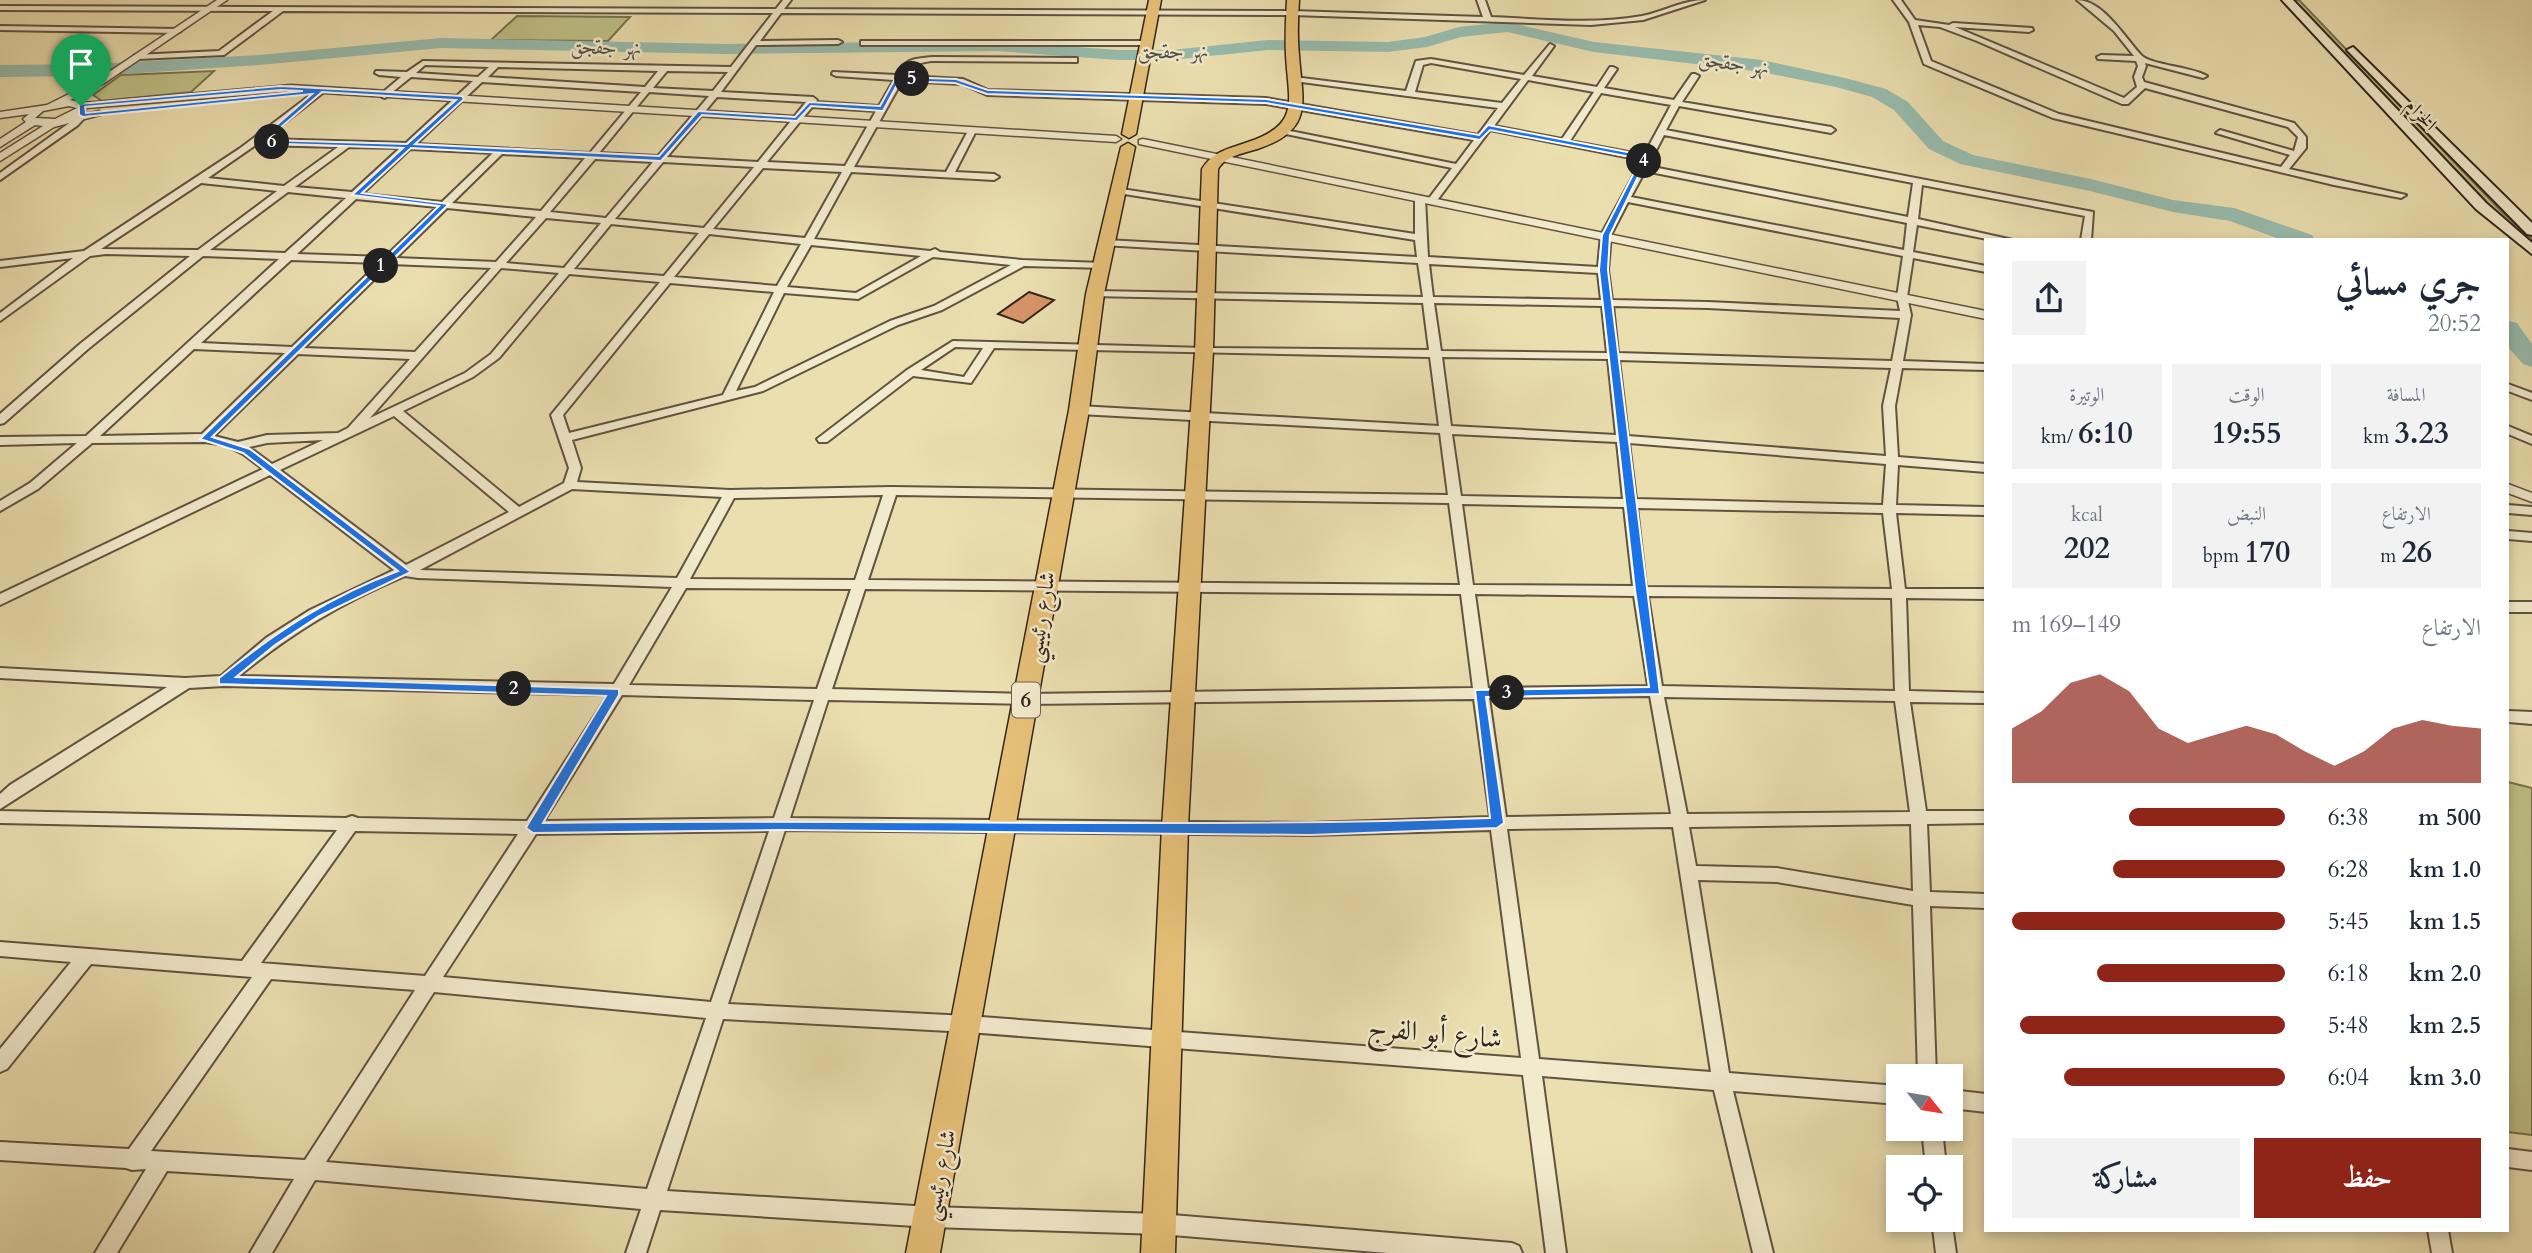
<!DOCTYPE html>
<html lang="ar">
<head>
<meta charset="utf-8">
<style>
	:root { --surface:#fff; --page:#f2f2f3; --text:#1f2937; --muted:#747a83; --accent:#8f2418 }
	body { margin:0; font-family:Cardo,Amiri,serif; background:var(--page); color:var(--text); direction:rtl; height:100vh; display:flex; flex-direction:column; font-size:26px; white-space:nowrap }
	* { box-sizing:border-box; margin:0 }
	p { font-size:23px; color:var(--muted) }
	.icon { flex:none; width:38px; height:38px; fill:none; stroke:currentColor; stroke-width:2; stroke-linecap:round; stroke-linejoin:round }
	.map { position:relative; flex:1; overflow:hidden; direction:ltr }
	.drawer { position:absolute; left:1984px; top:238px; width:525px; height:994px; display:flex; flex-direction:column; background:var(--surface); border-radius:0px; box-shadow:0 4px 10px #0003; direction:rtl }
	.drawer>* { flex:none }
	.needle { width:46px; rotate:120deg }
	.tools { position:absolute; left:1886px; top:1064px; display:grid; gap:14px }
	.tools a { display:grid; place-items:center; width:77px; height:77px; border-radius:0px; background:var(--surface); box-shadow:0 4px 10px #0003; font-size:35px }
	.pin { position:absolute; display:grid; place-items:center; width:60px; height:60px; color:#fff; margin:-72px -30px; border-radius:50% 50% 50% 0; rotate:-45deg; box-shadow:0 0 7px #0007 }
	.pin .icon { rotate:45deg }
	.km { position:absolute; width:35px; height:35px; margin:-18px; border-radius:50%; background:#222; color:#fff; font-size:19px; line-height:35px; text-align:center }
	.round { display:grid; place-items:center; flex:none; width:74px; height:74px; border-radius:0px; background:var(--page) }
	.head { display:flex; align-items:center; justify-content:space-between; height:119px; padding:0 28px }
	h1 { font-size:38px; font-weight:800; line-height:52px }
	.stats { display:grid; grid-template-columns:repeat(3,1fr); gap:10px; height:119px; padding:7px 28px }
	.stats div { display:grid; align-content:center; border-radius:0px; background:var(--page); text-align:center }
	.stats b { font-size:30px; font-weight:800 }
	.stats small { font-size:19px; font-weight:400 }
	.stats p { font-size:19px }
	.chart { height:196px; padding:14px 28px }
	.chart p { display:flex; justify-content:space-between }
	.chart svg { width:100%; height:126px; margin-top:7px; fill:var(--accent); opacity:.7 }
	.cta { display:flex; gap:14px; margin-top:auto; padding:14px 28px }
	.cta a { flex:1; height:80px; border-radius:0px; background:var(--accent); color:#fff; font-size:28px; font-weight:800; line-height:80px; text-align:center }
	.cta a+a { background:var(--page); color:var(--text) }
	ul { padding:0 28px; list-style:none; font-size:23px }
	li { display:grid; grid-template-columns:112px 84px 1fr; align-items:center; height:52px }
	li i { height:18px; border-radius:9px; background:var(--accent) }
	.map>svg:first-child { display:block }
	.green { fill:#bfc086; stroke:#797250; stroke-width:2 }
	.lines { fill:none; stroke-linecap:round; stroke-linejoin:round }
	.river { fill:#98bcae; fill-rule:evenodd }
	.building { fill:#d79468; stroke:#33241b; stroke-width:2 }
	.minor-casing { stroke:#615340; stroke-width:4 }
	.tertiary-casing { stroke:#615340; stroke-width:3 }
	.secondary-casing { stroke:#33241b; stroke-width:4 }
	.trunk-casing { stroke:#33241b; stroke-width:3 }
	.minor { fill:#f2eacc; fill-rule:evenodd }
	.tertiary { fill:#f2eacc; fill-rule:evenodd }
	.secondary { fill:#f2eacc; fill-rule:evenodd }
	.trunk { fill:#e6c078; fill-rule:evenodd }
	.route { fill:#1a73e8; stroke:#fff; stroke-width:2; fill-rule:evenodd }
	.labels { text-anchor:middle; stroke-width:5; stroke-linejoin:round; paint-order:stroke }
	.far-street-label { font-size:19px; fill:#33241b; stroke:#f2eacc }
	.far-water-label { font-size:21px; font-style:italic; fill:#515247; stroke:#f2eacc }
	.shield { fill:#f2eacc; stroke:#6c5f50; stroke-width:2 }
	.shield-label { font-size:21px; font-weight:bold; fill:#33241b }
	.street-label { font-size:23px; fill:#33241b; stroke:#f2eacc }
	.near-street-label { font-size:28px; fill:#33241b; stroke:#f2eacc }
</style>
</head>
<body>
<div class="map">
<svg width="2532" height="1253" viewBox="0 0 2532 1253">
	<rect width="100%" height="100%" fill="#ebdfb0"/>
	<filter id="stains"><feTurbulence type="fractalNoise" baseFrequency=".00286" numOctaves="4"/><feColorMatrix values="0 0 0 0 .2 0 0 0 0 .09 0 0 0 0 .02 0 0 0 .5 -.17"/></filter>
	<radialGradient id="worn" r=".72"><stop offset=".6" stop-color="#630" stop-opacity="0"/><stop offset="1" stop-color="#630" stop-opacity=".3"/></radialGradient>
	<g class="green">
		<polygon points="2294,0 2299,0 2503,213 2532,239 2532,244 2488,204"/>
		<polygon points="517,16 630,17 608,41 491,40"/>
		<polygon points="214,71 191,92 102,101 93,95 121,75"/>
		<polygon points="2508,782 2532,788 2532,1135 2508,1132"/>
	</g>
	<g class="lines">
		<g class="river">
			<polygon points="1507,22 1594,42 1762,60 1845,78 1886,89 1908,102 1943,141 1973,155 2091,179 2173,200 2234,208 2312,235 2315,240 2282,240 2230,221 2173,212 2090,191 1960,164 1929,149 1894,110 1872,97 1836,87 1762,72 1594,52 1507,32 1461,37 1427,47 1388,52 1268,50 1171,60 1118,60 996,51 725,54 441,48 259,65 94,76 0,77 0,65 94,64 259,55 441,38 725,44 996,41 1118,50 1171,50 1268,40 1388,42 1425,37 1459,27"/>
			<polygon points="2508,321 2517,323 2532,344 2532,367 2523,364 2508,347"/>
		</g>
	</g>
	<polygon class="building" points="1029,292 1054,300 1023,323 998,314"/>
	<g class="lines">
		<g class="minor-casing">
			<g id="minor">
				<path d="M783,0H791L784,9L1292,11L1483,17L1477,0H1485L1491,17C1540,19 1593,25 1642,16C1663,12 1683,0 1705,0L1643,20L1591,25L1292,15L781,13L760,41L838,40L842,42L838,44L756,45L721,92L813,97L817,100L816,102L879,106L894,80L836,76L832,74L833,72L897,75C906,58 914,59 932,57L1074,58H1077V62L932,61C919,63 911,64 905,76L963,79L988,90L1266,98L1478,135L1498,108L1294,81L1290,79L1294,77L1406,91L1416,61L1431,59L1524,75L1550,44L1554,46L1532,76L1597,87L1610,67H1613L1617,69L1604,88L1674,100L1692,74H1695L1699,76L1682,102L1831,127L1835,130L1831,133L1679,106L1666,130L2093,212L2091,240H2081L2085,216L1922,185L1918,219L2013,240H1992L1917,225L1913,252L1986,266V272L1913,258L1907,297L1911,315L1903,361L1986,364V370L1902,368L1895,406L1898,457L1986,464V472L1898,465L1896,505L1986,507V515L1896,513L1905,589H1986V599L1906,598L1909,691L1986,693V703L1910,702L1926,811H1986V823L1927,824L1930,892L1986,894V908L1930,906L1936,1076H1918L1913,905L1777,882L1698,880L1729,1073L1899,1086V1104L1733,1091L1773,1253H1753L1714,1090L1542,1076L1566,1253H1546L1523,1075L968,1032L723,1019L667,1191L931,1207L1160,1214L1512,1243L1519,1246L1522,1253H1388L1160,1234L931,1227L660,1210L646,1253H626L641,1209L315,1180L272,1253H250L294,1179L167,1171L117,1253H95L146,1169L132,1170L126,1168L0,1160V1142L129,1149L252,977L91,964L7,1069L0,1072V1049L71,962L0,956V942L242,961L337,830L0,823V811L346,818L352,816L358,818L527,821L608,695L224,686L189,688L0,809V794L10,785L167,687L0,678V668L185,678L221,676L266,638L310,610L394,570L270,475L0,605V594L263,469L243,454L225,445L205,442L92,443L38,489L0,511V501L30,483L77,443L0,445V437L86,436L279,259L203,256L88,349L4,423L0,424V414L80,344L190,256L106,254L90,256L0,321V313L73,258L0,267V261L84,251L239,149L317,90L324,92L264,139L406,143L473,81L411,77L385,98L382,97V93L401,77L379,75L375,73L376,71L407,72L423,61L731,67L773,13L283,11L224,55L138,59L134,57L135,55L219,51L273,11L0,10V6L776,9ZM1431,63L1521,79L1502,103L1415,92L1423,65ZM425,65L489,67L478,77L416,73ZM498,67L658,71L645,87L488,77ZM667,71L728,72L713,91L653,88ZM1528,80L1594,92L1562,139L1494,126ZM902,81L962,84L987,95L1266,104L1474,140L1456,164L1280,129L1276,132L1452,168L1427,201L1432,204L1435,203L1490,130L1641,160L1635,167L1637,169L1601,235L1598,267L1428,257L1425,199L1420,196L1415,199V234L1115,188V192L1118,193L1415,240L1417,257L1106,240L1101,243L1102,245L1418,263L1423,297L1095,291L1091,292V296L1423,303L1429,350L1204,348L953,341L907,370L817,439L819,442H827L913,376L971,383L994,348L1430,357L1439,426L1079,406L1073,410L1079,414L1440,433L1448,495L891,487L730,490L577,482L581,468L572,440L763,391L898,325L942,310L1024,266L1106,268L1107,266L1102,263L1022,260L940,252L935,249L930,251L814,239L851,172L994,180L999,177L994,174L955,172L976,131L972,128L968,131L946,172L854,167ZM482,82L641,92L590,153L416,144ZM649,92L709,96L658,156L599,153ZM1601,93L1671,105L1644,155L1570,141ZM717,97L806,102L758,162L667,157ZM812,107L876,111L845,166L767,162ZM1664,135L1913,183L1908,217L1648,166ZM257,144L259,145L338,147L284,186L208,178ZM349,147L400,148L352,192L295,187ZM410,149L493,153L442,202L362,194ZM502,154L585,158L541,211L452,203ZM595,159L653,162L606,218L550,212ZM663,162L754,167L704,228L615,219ZM763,168L842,172L805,238L713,229ZM1645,171L1907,223L1904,250L1631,197ZM201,183L277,191L198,250L101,249ZM288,192L346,198L285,253L210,250ZM356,199L437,207L385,257L297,254ZM1628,202L1903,256L1897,297L1900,311L1708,302L1612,300L1608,270L1611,235ZM447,208L536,217L496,262L396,258ZM546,218L601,223L564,268L506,263ZM611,224L699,233L664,276L574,269ZM709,234L801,244L777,286L674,277ZM811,245L921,256L856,293L787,287ZM933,257L1011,265L934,306L890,321L755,387L736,391L784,293L858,299ZM291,260L379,263L292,347L201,343ZM390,264L491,268L415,352L304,348ZM1429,264L1598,273L1601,300L1433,297ZM501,268L559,273L491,354L465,373L370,418ZM569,274L660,282L551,415L569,468L564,483L519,507L403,411L473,377L499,358ZM670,283L774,292L723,395L569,433L563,415ZM1434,303L1602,306L1607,353L1441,351ZM1613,306L1708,308L1900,318L1892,361L1618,353ZM955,347L983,348L964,377L921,370ZM194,349L285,353L202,434L100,436ZM298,354L410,359L348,428L338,433L267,435L238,442L214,436ZM1442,357L1608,359L1616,435L1451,426ZM1619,360L1891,368L1883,406L1886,456L1628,436ZM394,416L509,512L406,565L280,470ZM1452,434L1617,442L1623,499L1461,496ZM323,440L272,464L249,447L267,443ZM1629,443L1886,464L1883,505L1636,499ZM572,489L722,497L677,578L420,570ZM883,495L855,580L690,579L734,498ZM896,495L1449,503L1460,585L868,580ZM1462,504L1624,507L1633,586L1473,585ZM1637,508L1883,513L1892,589L1646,587ZM405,576L418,578L672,587L614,684L239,676C293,632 341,603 405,576ZM686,588L851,589L817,689L629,685ZM865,589L1461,594L1473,688L1026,694L832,689ZM1475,594L1634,596L1648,686L1488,688ZM1648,596L1892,598L1895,691L1662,686ZM622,695L814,700L774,818L544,821ZM1650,696L1671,814L1506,817L1489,698ZM1664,697L1895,701L1910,812L1687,814ZM1474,699L1490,817L1310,823L790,818L828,700L1026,704ZM1911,824L1913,891L1777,868L1696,866L1689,827ZM1673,827L1711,1072L1539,1059L1507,829ZM785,830L1310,835L1491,830L1521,1058L968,1016L728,1004ZM355,831L518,834L425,976L261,963ZM769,831L711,1002L443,977L536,834ZM271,979L415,990L305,1160L151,1151ZM434,992L706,1018L647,1189L326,1162Z"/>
				<path d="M1893,0H1901L1915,20L1949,25L1953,23L2032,28L2033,30L2029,32L1955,27L2124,98L2137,87L2134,77L2138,66L2136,61L2098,59L2097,57L2101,55L2134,56L2114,31L2077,0C2103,0 2125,38 2141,55C2150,65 2193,67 2207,76L2203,78L2145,63L2146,66L2142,77L2144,82L2294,123L2306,137V148L2289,169L2406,195L2401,198L2334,185L2053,118L1924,64L1909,22ZM1918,25L1940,27L1977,41L2122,104H2128L2145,88L2288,127L2298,137L2294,151L2220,130L2216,133L2290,155L2281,167L2059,114L1931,61Z"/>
				<polygon points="0,26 177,29 181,31 177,33 0,30"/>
				<polygon points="864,41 1147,41 1151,43 1147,45 861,45 861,41"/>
				<polygon points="78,109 84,109 87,115 78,125 0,180 0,173 72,121 78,115"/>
				<polygon points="2508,384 2532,393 2532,400 2508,391"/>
				<polygon points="2508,426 2532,436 2532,444 2508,434"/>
				<polygon points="2508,505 2532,507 2532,515 2508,513"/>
				<polygon points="2508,531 2532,533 2532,541 2508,539"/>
				<rect x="2508" y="602" width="24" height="10"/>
				<polygon points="2508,711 2532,712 2532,724 2508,722"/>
				<polygon points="1951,1090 1986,1094 1986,1112 1951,1108"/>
				<polygon points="1922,1129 1942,1129 1946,1167 1926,1167"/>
				<polygon points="2508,1149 2532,1152 2532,1170 2508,1167"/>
				<polygon points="1951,1218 1956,1253 1936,1253 1932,1220 1951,1220"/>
				<polygon points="2428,1230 2448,1230 2452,1253 2432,1253"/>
			</g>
		</g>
		<g class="tertiary-casing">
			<g id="tertiary">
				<path d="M217,0H227L103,84L70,100L83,103L291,85L1116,136L1121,139L1116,142L291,91L87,108L80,115L99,111L104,114L54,127L0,161V153L43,126L35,125L0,147V139L26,122L23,119L29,114L0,118V112L47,105L97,80ZM69,106L77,108L55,119L35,118L43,111Z"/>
				<polygon points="1143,139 1986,311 1986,319 1139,144 1139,140"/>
				<polygon points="2508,484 2532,493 2532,502 2508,493"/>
			</g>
		</g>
		<g class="secondary-casing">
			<g id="secondary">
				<polygon points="2282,0 2293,0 2486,203 2532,243 2532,254 2476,209"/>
				<polygon points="2353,47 2532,223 2532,235 2527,234 2349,52 2347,50"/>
			</g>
		</g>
		<g class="trunk-casing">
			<g id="trunk">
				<polygon points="1149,0 1161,0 1136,134 1129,138 1122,134"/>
				<path d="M1287,0H1299C1298,18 1297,37 1299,55C1302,100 1315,129 1260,148C1246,153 1226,155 1218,169L1213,351L1188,827L1175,1253H1141L1162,827L1195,351L1202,169C1213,151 1229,149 1248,142C1302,124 1288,100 1286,55C1285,37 1286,18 1287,0Z"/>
				<polygon points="1128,143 1135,147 1104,294 1089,410 940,1253 906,1253 1069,410 1086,294 1121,147"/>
			</g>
		</g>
		<use href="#minor" class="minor"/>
		<use href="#tertiary" class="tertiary"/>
		<use href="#secondary" class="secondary"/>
		<use href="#trunk" class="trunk"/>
	</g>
	<path class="route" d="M896,77L956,79L988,90L1266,99L1479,135L1488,125L1648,156L1610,235L1608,270L1660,694L1486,697L1504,823L1497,828L1310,835L781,830L533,833L526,828L528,824L606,696L219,684V678C274,633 330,596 398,571L243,453L200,439L439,206L352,195L403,148L256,143L312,94L83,117L79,115V104L280,86L462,96L464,99L415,144L659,156L698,111L795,117L809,102L880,106ZM899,81L955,83L987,94L1266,103L1480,140L1490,130L1641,159L1602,235L1599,270L1635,590L1649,687L1475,690L1490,818C1175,829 859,818 543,823L619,695V689L236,677L275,645L319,616L411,572L250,449L212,437L449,204L362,193L411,148L661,161L702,115L797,121L811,106L883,111ZM280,90L303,91L86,113L85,107ZM322,92L456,100L407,144L266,140Z"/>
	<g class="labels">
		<g class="far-street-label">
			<text transform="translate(2422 114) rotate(47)" y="7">الحزام</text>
		</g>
		<g class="far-water-label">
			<text transform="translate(606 47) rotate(1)" y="7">نهر جقجق</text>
			<text transform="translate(1173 51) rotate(-1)" y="7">نهر جقجق</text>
			<text transform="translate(1734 63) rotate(7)" y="7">نهر جقجق</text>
		</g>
		<rect class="shield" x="1012" y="682.5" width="28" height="35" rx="5"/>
		<g class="shield-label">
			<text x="1026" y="707">6</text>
		</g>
		<g class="street-label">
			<text transform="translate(1040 617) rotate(-81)" y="8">شارع رئيسي</text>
			<text transform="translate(939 1175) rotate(-79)" y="8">شارع رئيسي</text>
		</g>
		<g class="near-street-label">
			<text transform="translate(1435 1032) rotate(5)" y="10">شارع أبو الفرج</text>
		</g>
	</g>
	<rect width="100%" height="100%" filter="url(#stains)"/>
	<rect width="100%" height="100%" fill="url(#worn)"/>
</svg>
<div class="tools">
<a><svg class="needle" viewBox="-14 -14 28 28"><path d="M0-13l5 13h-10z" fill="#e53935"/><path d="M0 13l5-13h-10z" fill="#747a83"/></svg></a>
<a><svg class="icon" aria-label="locate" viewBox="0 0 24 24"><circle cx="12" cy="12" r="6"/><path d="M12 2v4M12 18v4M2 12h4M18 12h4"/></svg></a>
</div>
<div class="pin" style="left:81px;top:106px;background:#1e9e55"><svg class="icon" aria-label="arrive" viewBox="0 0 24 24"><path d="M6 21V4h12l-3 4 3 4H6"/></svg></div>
<b class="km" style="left:381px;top:266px">1</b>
<b class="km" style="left:514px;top:689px">2</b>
<b class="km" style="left:1507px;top:693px">3</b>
<b class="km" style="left:1644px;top:161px">4</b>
<b class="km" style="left:912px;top:79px">5</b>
<b class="km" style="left:272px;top:142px">6</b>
<section class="drawer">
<div class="head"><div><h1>جري مسائي</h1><p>20:52</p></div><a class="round"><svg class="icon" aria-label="share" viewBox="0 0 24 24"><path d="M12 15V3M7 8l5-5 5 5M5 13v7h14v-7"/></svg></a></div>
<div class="stats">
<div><p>المسافة</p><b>3.23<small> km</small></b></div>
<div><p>الوقت</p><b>19:55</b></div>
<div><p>الوتيرة</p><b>6:10<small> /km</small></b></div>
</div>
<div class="stats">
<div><p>الارتفاع</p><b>26<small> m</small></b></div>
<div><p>النبض</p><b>170<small> bpm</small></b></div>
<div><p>kcal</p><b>202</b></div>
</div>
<div class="chart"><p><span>الارتفاع</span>149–169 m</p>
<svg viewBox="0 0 160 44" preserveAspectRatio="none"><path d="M0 44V25L10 19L20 9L30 6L40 12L50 25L60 30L70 27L80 24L90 27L100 33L110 38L120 33L130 25L140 22L150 24L160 25V44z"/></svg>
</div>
<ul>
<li><b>500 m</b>6:38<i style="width:57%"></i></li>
<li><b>1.0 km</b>6:28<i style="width:63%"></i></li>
<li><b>1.5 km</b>5:45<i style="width:100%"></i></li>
<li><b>2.0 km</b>6:18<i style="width:69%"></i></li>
<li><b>2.5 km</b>5:48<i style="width:97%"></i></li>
<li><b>3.0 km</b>6:04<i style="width:81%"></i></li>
</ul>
<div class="cta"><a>حفظ</a><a>مشاركة</a></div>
</section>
</div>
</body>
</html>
